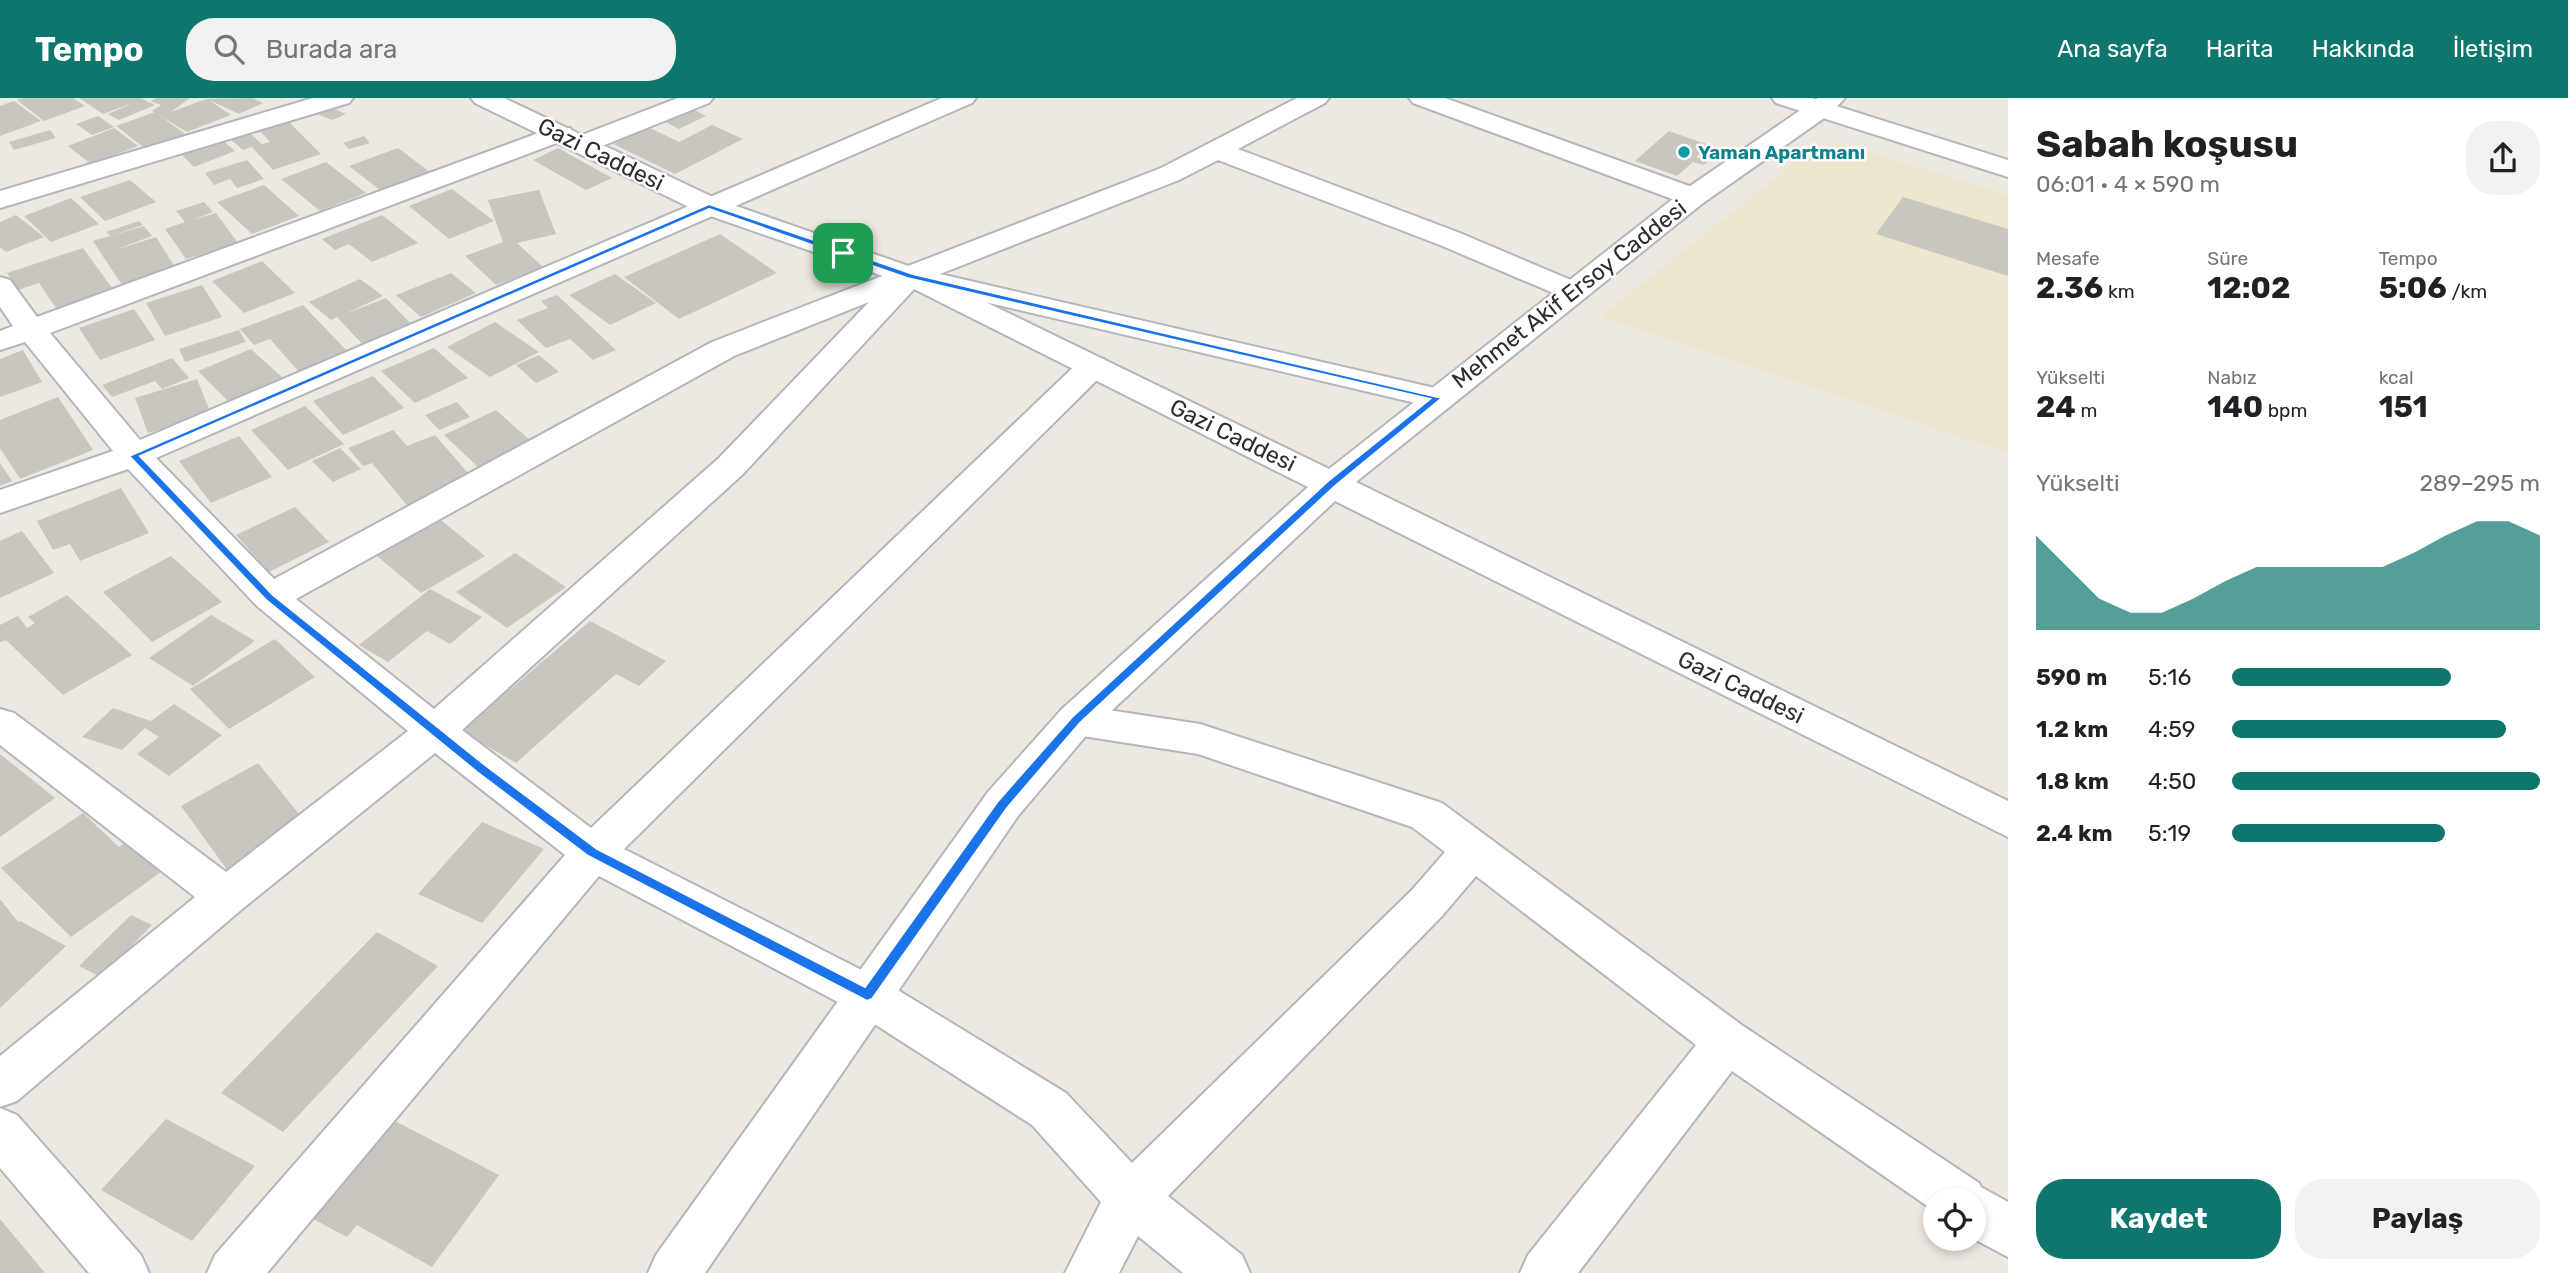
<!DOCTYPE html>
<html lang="tr">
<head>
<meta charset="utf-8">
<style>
	:root { --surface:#fff; --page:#f2f2f2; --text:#202124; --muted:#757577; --accent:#0f766e }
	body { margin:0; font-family:Rubik,sans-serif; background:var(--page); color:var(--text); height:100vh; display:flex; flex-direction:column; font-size:26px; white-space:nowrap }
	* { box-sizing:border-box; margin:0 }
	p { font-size:23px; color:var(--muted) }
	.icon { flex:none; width:38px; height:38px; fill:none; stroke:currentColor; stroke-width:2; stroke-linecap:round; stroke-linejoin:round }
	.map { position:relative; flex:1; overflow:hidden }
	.panel { display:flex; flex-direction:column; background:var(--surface); width:560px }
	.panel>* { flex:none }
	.buttons { position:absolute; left:1923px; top:1090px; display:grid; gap:14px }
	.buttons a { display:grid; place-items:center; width:63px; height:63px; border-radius:50%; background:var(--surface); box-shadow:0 4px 10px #0003; font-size:35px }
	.pin { position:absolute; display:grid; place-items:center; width:60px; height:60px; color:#fff; margin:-30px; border-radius:14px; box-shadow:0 4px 10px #0006 }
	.round { display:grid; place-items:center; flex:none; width:74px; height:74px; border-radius:28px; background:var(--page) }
	.summary { display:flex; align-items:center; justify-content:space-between; height:119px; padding:0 28px }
	h1 { font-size:38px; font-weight:700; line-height:52px }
	.figures { display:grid; grid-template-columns:repeat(3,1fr); gap:10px; height:119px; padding:7px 28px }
	.figures div { display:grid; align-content:center }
	.figures b { font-size:30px; font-weight:700 }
	.figures small { font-size:19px; font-weight:400 }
	.figures p { font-size:19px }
	.chart { height:196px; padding:14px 28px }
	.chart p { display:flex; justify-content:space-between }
	.chart svg { width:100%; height:126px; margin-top:7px; fill:var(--accent); opacity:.7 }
	.action { display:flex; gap:14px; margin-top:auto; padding:14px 28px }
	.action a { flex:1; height:80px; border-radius:28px; background:var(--accent); color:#fff; font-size:28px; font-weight:700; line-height:80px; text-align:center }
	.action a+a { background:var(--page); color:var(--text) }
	ul { padding:0 28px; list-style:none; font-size:23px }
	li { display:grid; grid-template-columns:112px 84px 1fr; align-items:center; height:52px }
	li i { height:18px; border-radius:9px; background:var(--accent) }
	header { display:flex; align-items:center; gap:42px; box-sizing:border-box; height:98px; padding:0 35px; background:var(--accent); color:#fff }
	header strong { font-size:33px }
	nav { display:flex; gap:38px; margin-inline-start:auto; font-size:24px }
	.search { width:490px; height:63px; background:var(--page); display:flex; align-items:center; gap:18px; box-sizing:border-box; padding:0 24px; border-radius:28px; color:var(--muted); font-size:26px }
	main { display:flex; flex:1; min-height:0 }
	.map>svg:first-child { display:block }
	.education { fill:#eee7d0 }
	.building { fill:#c9c5bf }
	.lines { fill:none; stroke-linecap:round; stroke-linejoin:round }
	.street-casing { stroke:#b3b5bf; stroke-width:4 }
	.secondary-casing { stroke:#b3b5bf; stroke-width:4 }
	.street { fill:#fff; fill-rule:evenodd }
	.secondary { fill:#fff; fill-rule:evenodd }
	.route { fill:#1a73e8; stroke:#fff; stroke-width:2; fill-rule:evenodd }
	.culture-dot { fill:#0f9aa8; stroke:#fff; stroke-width:2.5 }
	.labels { text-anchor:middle; stroke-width:5; stroke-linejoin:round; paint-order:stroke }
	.far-culture-label { font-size:19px; font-weight:bold; fill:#0d838f; stroke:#fff; text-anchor:start }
	.street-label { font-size:23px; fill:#2d2d2d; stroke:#fff }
</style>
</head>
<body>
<header>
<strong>Tempo</strong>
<div class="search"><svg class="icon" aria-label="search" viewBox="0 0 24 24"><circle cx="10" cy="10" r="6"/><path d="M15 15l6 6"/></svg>Burada ara</div>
<nav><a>Ana sayfa</a><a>Harita</a><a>Hakkında</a><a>İletişim</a></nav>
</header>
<main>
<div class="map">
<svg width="2008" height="1175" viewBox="0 0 2008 1175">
	<rect width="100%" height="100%" fill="#eee9e0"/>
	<polygon class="education" points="1840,45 2008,97 2008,355 1600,219 1816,48"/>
	<g class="building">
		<polygon points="24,0 73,0 85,8 44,23 17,2"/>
		<polygon points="79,0 141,0 155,7 119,22 108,16 135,4 103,16"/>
		<polygon points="157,0 190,0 171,14 206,1 253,0 263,5 239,16 209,2 231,17 187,34 152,13 161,7 150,3"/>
		<polygon points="14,3 41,23 0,38 0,8"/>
		<polygon points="685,7 706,18 679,31 658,20"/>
		<polygon points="330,9 346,16 332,22 317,16"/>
		<polygon points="155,14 185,36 146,51 116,28"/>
		<polygon points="98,18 114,29 92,37 76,26"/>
		<polygon points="289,24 321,56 273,72 252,49 243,52 230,41 248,34 262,46 270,44 260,33"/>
		<polygon points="712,27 743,41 675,76 613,46 648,29 679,44"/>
		<polygon points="114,30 138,48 91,66 68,48"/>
		<polygon points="50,32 56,40 14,52 9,44"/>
		<polygon points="1669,33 1709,47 1696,59 1708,64 1703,67 1693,64 1677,78 1635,63"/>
		<polygon points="364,38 370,45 349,51 343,45"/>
		<polygon points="223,43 235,53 194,69 182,57"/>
		<polygon points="398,50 430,74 381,93 349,68"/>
		<polygon points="558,50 612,80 586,92 533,62"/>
		<polygon points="247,62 264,81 237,90 230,81 214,87 205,75"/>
		<polygon points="326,64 366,95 320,113 281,81"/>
		<polygon points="130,82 156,104 105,123 80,99"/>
		<polygon points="264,87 299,118 252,136 217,104"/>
		<polygon points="452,91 494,123 449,141 409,108"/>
		<polygon points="539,92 556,136 517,145 543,169 496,187 465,158 503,144 488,102"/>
		<polygon points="1903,99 2008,131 2008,178 1876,136"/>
		<polygon points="71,100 99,126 51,144 24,118"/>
		<polygon points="204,104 213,114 192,122 216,115 238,145 186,161 165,131 185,124 176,113"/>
		<polygon points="16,117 44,139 6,154 0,149 0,124"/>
		<polygon points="382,117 418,145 372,164 349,146 335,152 322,141"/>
		<polygon points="139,123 143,127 110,138 106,134"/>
		<polygon points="144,128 152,138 115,152 156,139 175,169 122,187 93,143"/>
		<polygon points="720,136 777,175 679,221 624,179"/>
		<polygon points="83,150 115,194 58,213 39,185 18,192 7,175"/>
		<polygon points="262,163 295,195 244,215 212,183"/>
		<polygon points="451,175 476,195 421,219 396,197"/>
		<polygon points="615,176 656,205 610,227 569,197"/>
		<polygon points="360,181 383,198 345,216 386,200 414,229 365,249 337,219 331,222 309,204"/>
		<polygon points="202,187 222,219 165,238 146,205"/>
		<polygon points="557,197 616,252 593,262 570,241 546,250 517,222 548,210 541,203"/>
		<polygon points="303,207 348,254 299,274 270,241 254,247 240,231"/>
		<polygon points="134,211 155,242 100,262 79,230"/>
		<polygon points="495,224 539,254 490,279 447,249"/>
		<polygon points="239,232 246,244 185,264 179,251"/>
		<polygon points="434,250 468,280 415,305 381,273"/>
		<polygon points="251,251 284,281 230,305 198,273"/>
		<polygon points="23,252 42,284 0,299 0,261"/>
		<polygon points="539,257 559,274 536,285 516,267"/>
		<polygon points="172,260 189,280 162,291 155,283 112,299 102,287"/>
		<polygon points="373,278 404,310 343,337 313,303"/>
		<polygon points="197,281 211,316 148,335 135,300"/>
		<polygon points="58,299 93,352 20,381 0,350 0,322"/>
		<polygon points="457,304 470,319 439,332 425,317"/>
		<polygon points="305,308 344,346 288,372 251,332"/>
		<polygon points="496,312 531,343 478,369 444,337"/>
		<polygon points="393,332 407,348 435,337 474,382 409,410 372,365 363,368 348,350"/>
		<polygon points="239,338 272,379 211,405 179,363"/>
		<polygon points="340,350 361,371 333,384 312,363"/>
		<polygon points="0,365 12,383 0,388"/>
		<polygon points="121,390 149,435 80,463 70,446 53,452 37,423"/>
		<polygon points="295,409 329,444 269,474 236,437"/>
		<polygon points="441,422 485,458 421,495 377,458"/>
		<polygon points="22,433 54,475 0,500 0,443"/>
		<polygon points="515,455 566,489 507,530 456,494"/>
		<polygon points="171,458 222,504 152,544 103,494"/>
		<polygon points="430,491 482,519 450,546 427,533 388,564 359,547"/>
		<polygon points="67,497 132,557 63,597 6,542 0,544 0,527 18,518 27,530 35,525 28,519"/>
		<polygon points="211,517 255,543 193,588 149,560"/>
		<polygon points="590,523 666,563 639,588 616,576 516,665 461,633"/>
		<polygon points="275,541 315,579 229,631 190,591"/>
		<polygon points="174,606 222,637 169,678 137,656 159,639 145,630 122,652 82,639 113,610 151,623"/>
		<polygon points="0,656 55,700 0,739"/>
		<polygon points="258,665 307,726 228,773 181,708"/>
		<polygon points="83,715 119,749 139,736 172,766 71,839 1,770"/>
		<polygon points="482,724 544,751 482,825 418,796"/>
		<polygon points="0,801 18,824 20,823 66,848 0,910"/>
		<polygon points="131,817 152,827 101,879 79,868"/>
		<polygon points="377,834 438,868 283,1034 221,995"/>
		<polygon points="166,1021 255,1068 192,1143 101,1092"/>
		<polygon points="393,1022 499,1077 432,1169 357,1127 347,1139 313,1121"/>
		<polygon points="0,1121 45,1175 0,1175"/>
	</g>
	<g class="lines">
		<g class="street-casing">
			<g id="street">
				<polygon points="313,0 353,0 349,5 0,110 0,93"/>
				<polygon points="678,0 713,0 709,5 592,52 574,52 570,46 574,40"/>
				<path d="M942,0H976L972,5L156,360L274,481L712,244L1161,70L1297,0H1329L1325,5L1238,51L1460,135L1585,188L1590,194L1585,200L1575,203L1565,200L1440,147L1218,62L1179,82L940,176L1448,293L1453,300L1448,307L1437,310L917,188L743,376L462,632L591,730L1082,261L1093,259L1104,261L1109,268L1104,275L624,751L883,883L1066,995L1132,1065L1412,792L1445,754L1412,729L1198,656L1076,637L1062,633L1056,622L1062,611L1076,607L1200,626L1442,705L1743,928L1979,1085L1981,1089L2008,1104V1159L1974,1141V1102H1936V1114L1732,973L1578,1175H1520L1528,1157L1696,947L1476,778L1442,818L1168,1098L1242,1157L1250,1175H1183L1138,1138L1119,1175H1065L1101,1104L1032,1027L851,911L599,778L267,1175H207L215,1157L565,757L435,655L241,812L17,1003L0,1009V958L195,799L0,647V611L14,615L226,774L408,633L257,508L128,371L0,415V392L113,353L25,244L0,252V233L13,228L0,209V179L10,182L37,219L552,30H570L574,35L570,40L50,235L140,342ZM869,204L719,360L434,611L296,501L734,258Z"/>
				<polygon points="1409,0 1445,0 1703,93 1707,99 1703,105 1683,105 1413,5"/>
				<polygon points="1772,0 1811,0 2008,62 2008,79 1776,5"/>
				<polygon points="0,1010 17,1017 141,1157 149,1175 89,1175 0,1070"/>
			</g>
		</g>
		<g class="secondary-casing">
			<polygon id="secondary" points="471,0 504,0 719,102 920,172 1329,371 1683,93 1818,0 1845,0 1830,16 1703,105 1356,384 2008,703 2008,739 1335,403 1090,633 1018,718 705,1175 648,1175 656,1157 988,694 1062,611 1308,389 900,184 699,114 475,5"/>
		</g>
		<use href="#street" class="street"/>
		<use href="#secondary" class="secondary"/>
	</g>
	<path class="route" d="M709,106L913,176L1442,300L1335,388L1080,625L1007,710L872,901L867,903L588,758L477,674L266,502L129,358ZM709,111L907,180L1430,301L1328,383L1072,619L998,703L865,889L597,751L485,667L273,497L140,358Z"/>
	<circle class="culture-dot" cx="1684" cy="54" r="7"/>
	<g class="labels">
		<g class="far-culture-label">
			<text x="1698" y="61">Yaman Apartmanı</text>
		</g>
		<g class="street-label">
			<text transform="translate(601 56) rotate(26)" y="8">Gazi Caddesi</text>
			<text transform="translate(1569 196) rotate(-38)" y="8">Mehmet Akif Ersoy Caddesi</text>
			<text transform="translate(1233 337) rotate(26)" y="8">Gazi Caddesi</text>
			<text transform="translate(1741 589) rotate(26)" y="8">Gazi Caddesi</text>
		</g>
	</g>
</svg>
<div class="buttons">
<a><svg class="icon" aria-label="locate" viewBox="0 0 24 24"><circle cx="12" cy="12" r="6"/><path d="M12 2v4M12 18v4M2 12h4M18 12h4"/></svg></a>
</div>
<div class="pin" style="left:843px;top:155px;background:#1e9e55"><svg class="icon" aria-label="arrive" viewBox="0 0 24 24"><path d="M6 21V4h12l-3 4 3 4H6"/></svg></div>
</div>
<section class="panel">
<div class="summary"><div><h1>Sabah koşusu</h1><p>06:01 · 4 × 590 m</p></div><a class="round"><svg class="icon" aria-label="share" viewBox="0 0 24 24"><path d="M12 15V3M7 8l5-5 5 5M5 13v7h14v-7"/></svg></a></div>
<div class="figures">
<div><p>Mesafe</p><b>2.36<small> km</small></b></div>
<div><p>Süre</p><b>12:02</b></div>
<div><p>Tempo</p><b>5:06<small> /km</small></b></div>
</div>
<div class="figures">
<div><p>Yükselti</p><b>24<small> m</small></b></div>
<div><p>Nabız</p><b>140<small> bpm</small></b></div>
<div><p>kcal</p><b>151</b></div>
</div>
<div class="chart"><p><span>Yükselti</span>289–295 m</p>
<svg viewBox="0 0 160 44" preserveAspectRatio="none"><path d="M0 44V11L10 22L20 33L30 38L40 38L50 33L60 27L70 22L80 22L90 22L100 22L110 22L120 17L130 11L140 6L150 6L160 11V44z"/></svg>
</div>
<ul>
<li><b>590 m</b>5:16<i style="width:71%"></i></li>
<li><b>1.2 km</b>4:59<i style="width:89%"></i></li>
<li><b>1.8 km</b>4:50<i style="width:100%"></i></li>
<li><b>2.4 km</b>5:19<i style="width:69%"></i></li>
</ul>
<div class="action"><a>Kaydet</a><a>Paylaş</a></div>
</section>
</main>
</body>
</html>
